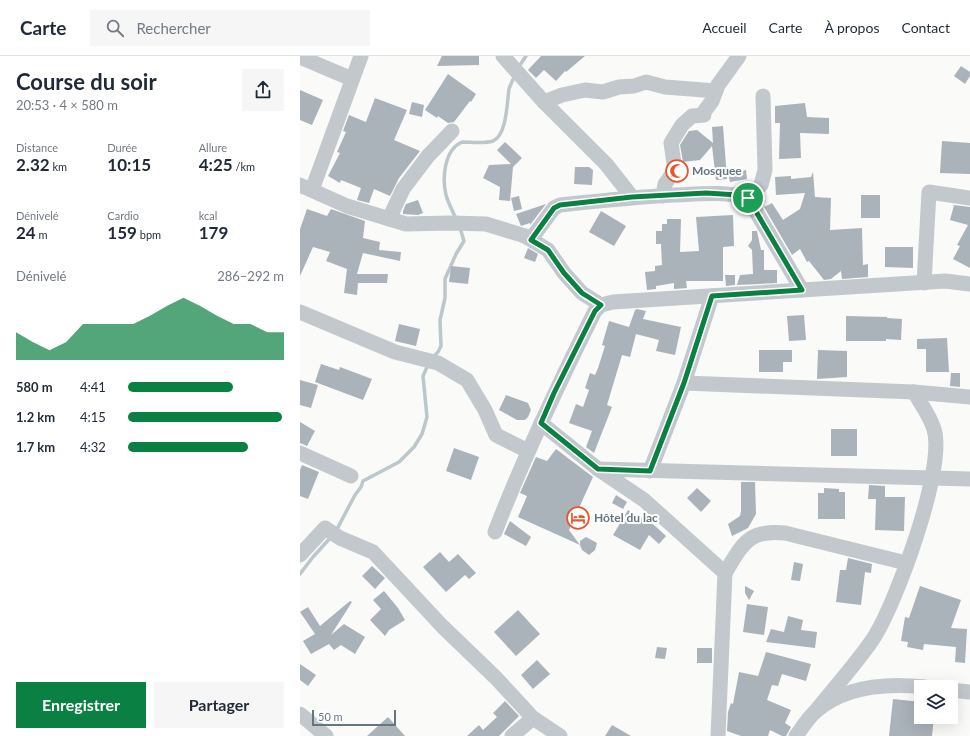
<!DOCTYPE html>
<html lang="fr">
<head>
<meta charset="utf-8">
<style>
	:root { --surface:#fff; --page:#f6f6f7; --text:#1f2937; --muted:#747a83; --line:#e0e1e3; --accent:#0b8043 }
	body { margin:0; font-family:Lato,sans-serif; background:var(--page); color:var(--text); height:100vh; display:flex; flex-direction:column; font-size:15px; white-space:nowrap }
	* { box-sizing:border-box; margin:0 }
	p { font-size:13px; color:var(--muted) }
	.icon { flex:none; width:22px; height:22px; fill:none; stroke:currentColor; stroke-width:2; stroke-linecap:round; stroke-linejoin:round }
	.map { position:relative; flex:1; overflow:hidden }
	.side { display:flex; flex-direction:column; background:var(--surface); width:300px }
	.side>* { flex:none }
	.controls { position:absolute; left:614px; top:624px; display:grid; gap:8px }
	.controls a { display:grid; place-items:center; width:44px; height:44px; border-radius:0px; background:var(--surface); box-shadow:0 4px 16px #0002; font-size:20px }
	.scale { position:absolute; left:12px; bottom:10px; width:84px; box-sizing:border-box; padding-left:4px; border:2px solid #657683; border-top:0; font-size:11px; line-height:14px; white-space:nowrap; color:#657683; -webkit-text-stroke:3px #fff; paint-order:stroke }
	.pin { position:absolute; display:grid; place-items:center; width:34px; height:34px; color:#fff; margin:-17px; border:2px solid #fff; border-radius:50%; box-shadow:0 1px 4px #0007 }
	.round { display:grid; place-items:center; flex:none; width:42px; height:42px; border-radius:0px; background:var(--page) }
	.summary { display:flex; align-items:center; justify-content:space-between; height:68px; padding:0 16px }
	h1 { font-size:22px; font-weight:700; line-height:30px }
	.stats { display:grid; grid-template-columns:repeat(3,1fr); gap:6px; height:68px; padding:4px 16px }
	.stats div { display:grid; align-content:center }
	.stats b { font-size:17px; font-weight:700 }
	.stats small { font-size:11px; font-weight:400 }
	.stats p { font-size:11px }
	.chart { height:112px; padding:8px 16px }
	.chart p { display:flex; justify-content:space-between }
	.chart svg { width:100%; height:72px; margin-top:4px; fill:var(--accent); opacity:.7 }
	.action { display:flex; gap:8px; margin-top:auto; padding:8px 16px }
	.action a { flex:1; height:46px; border-radius:0px; background:var(--accent); color:#fff; font-size:16px; font-weight:700; line-height:46px; text-align:center }
	.action a+a { background:var(--page); color:var(--text) }
	ul { padding:0 16px; list-style:none; font-size:13px }
	li { display:grid; grid-template-columns:64px 48px 1fr; align-items:center; height:30px }
	li i { height:10px; border-radius:5px; background:var(--accent) }
	header { display:flex; align-items:center; gap:24px; box-sizing:border-box; height:56px; padding:0 20px; background:var(--surface); border-bottom:1px solid var(--line) }
	header strong { font-size:19px }
	nav { display:flex; gap:22px; margin-inline-start:auto; font-size:14px }
	.search { width:280px; height:36px; background:var(--page); display:flex; align-items:center; gap:10px; box-sizing:border-box; padding:0 14px; border-radius:0px; color:var(--muted); font-size:15px }
	main { display:flex; flex:1; min-height:0 }
	.map>svg:first-child { display:block }
	.lines { fill:none; stroke-linecap:round; stroke-linejoin:round }
	.stream { stroke:#bbc7cb; stroke-width:3.5 }
	.building { fill:#aab3b9 }
	.minor { stroke:#c3c8cc; stroke-width:15 }
	.route-casing { stroke:#fff; stroke-width:8 }
	.route { stroke:#0b8043; stroke-width:5 }
	.labels { text-anchor:middle; stroke-width:4; stroke-linejoin:round; paint-order:stroke }
	.poi-label { font-size:12px; font-weight:bold; fill:#657683; stroke:#fff; text-anchor:start }
</style>
</head>
<body>
<header>
<strong>Carte</strong>
<div class="search"><svg class="icon" aria-label="search" viewBox="0 0 24 24"><circle cx="10" cy="10" r="6"/><path d="M15 15l6 6"/></svg>Rechercher</div>
<nav><a>Accueil</a><a>Carte</a><a>À propos</a><a>Contact</a></nav>
</header>
<main>
<section class="side">
<div class="summary"><div><h1>Course du soir</h1><p>20:53 · 4 × 580 m</p></div><a class="round"><svg class="icon" aria-label="share" viewBox="0 0 24 24"><path d="M12 15V3M7 8l5-5 5 5M5 13v7h14v-7"/></svg></a></div>
<div class="stats">
<div><p>Distance</p><b>2.32<small> km</small></b></div>
<div><p>Durée</p><b>10:15</b></div>
<div><p>Allure</p><b>4:25<small> /km</small></b></div>
</div>
<div class="stats">
<div><p>Dénivelé</p><b>24<small> m</small></b></div>
<div><p>Cardio</p><b>159<small> bpm</small></b></div>
<div><p>kcal</p><b>179</b></div>
</div>
<div class="chart"><p><span>Dénivelé</span>286–292 m</p>
<svg viewBox="0 0 160 44" preserveAspectRatio="none"><path d="M0 44V27L10 33L20 38L30 33L40 22L50 22L60 22L70 22L80 17L90 11L100 6L110 11L120 17L130 22L140 22L150 27L160 27V44z"/></svg>
</div>
<ul>
<li><b>580 m</b>4:41<i style="width:67%"></i></li>
<li><b>1.2 km</b>4:15<i style="width:99%"></i></li>
<li><b>1.7 km</b>4:32<i style="width:77%"></i></li>
</ul>
<div class="action"><a>Enregistrer</a><a>Partager</a></div>
</section>
<div class="map">
<svg width="670" height="680" viewBox="0 0 670 680">
	<rect width="100%" height="100%" fill="#fafaf8"/>
	<g class="lines">
		<g class="stream">
			<polyline points="218,12 226,0"/>
			<path d="M156,163C153,155 148,147 146,139C142,122 144,94 162,86C171,86 184,88 193,85C207,79 207,46 209,33C210,29 213,24 215,19"/>
			<polyline points="132,302 138,296 141,290 140,264 145,242 145,223 156,198 164,185 160,172"/>
			<polyline points="36,475 55,439 61,431 63,425 99,406 114,391 122,378 127,361 123,320 128,309"/>
			<polyline points="0,518 13,501 31,481"/>
		</g>
	</g>
	<g class="building">
		<polygon points="142,0 179,0 179,9 137,10"/>
		<polygon points="241,0 285,0 266,16 265,15 256,25 244,14 236,22 228,14"/>
		<polygon points="661,10 670,16 670,20 665,28 654,20"/>
		<polygon points="148,18 176,38 171,46 170,45 154,66 148,67 138,60 137,62 125,54"/>
		<polygon points="0,34 23,44 12,69 0,64"/>
		<polygon points="75,42 107,54 94,84 120,95 99,122 90,140 74,133 69,147 57,144 61,132 41,124 40,127 28,120 40,97 37,96 46,76 43,75 49,59 66,66"/>
		<polygon points="112,46 124,49 122,61 109,58"/>
		<polygon points="505,47 507,61 529,62 529,78 500,77 501,102 479,103 480,67 475,67 475,50"/>
		<polygon points="423,70 427,123 416,124 412,90 400,104 383,106 380,89 389,75 397,74 413,87 412,71"/>
		<polygon points="642,85 670,87 670,118 640,117"/>
		<polygon points="205,86 222,102 213,111 210,145 199,144 200,131 183,122 189,109 211,108 197,94"/>
		<polygon points="275,111 289,111 293,114 292,129 274,128"/>
		<polygon points="446,114 447,123 430,126 428,117"/>
		<polygon points="513,116 515,141 531,142 530,174 562,172 563,209 568,208 568,221 542,223 541,215 531,223 524,224 509,205 507,206 500,193 492,199 464,151 472,147 483,164 500,153 505,137 476,139 475,121 491,120 491,123 511,121"/>
		<rect x="561" y="139" width="19" height="23"/>
		<polygon points="219,140 222,153 214,155 211,142"/>
		<polygon points="118,144 123,157 118,159 103,158 103,155 106,148"/>
		<polygon points="246,148 230,169 230,167 221,170 216,158"/>
		<polygon points="654,149 670,151 670,212 653,203 660,190 657,189 668,169 650,164"/>
		<polygon points="7,153 27,160 31,153 65,165 63,182 80,186 79,194 101,196 100,205 63,197 57,218 88,218 87,227 58,227 57,239 44,237 47,213 26,205 30,196 13,191 0,220 0,173"/>
		<polygon points="301,155 326,170 314,190 289,176"/>
		<polygon points="433,159 434,190 423,191 423,225 386,225 387,232 374,233 374,227 356,230 356,233 347,234 345,216 355,215 355,210 362,209 361,188 356,188 356,175 362,175 362,168 367,168 367,163 381,163 380,196 399,195 396,161"/>
		<polygon points="452,175 457,175 461,194 464,194 464,214 477,214 477,227 437,229 440,219 453,218 452,194 448,190 452,184"/>
		<polygon points="585,191 613,191 613,212 585,211"/>
		<polygon points="228,192 238,198 235,206 224,202"/>
		<polygon points="151,210 170,212 168,228 149,226"/>
		<polygon points="425,219 435,219 435,229 426,230"/>
		<polygon points="337,253 346,255 343,263 381,271 375,299 356,295 359,284 336,278 330,301 322,299 307,349 312,351 294,397 286,391 292,375 269,367 276,348 283,351 289,334 285,332 290,317 295,319 298,312 305,290 302,289 309,265 329,271 335,254"/>
		<polygon points="504,259 506,284 489,285 487,260"/>
		<polygon points="546,260 587,261 587,262 602,263 601,284 586,283 586,285 546,285"/>
		<polygon points="99,268 120,273 116,290 95,285"/>
		<polygon points="647,282 649,316 626,316 626,293 617,293 617,283"/>
		<polygon points="459,294 492,294 492,306 483,306 483,316 459,316"/>
		<polygon points="518,294 547,295 547,321 517,323"/>
		<polygon points="21,308 39,314 40,311 72,323 63,344 15,326"/>
		<polygon points="651,317 660,317 660,331 650,330"/>
		<polygon points="0,324 18,329 11,352 0,349"/>
		<polygon points="206,339 228,347 231,354 228,361 225,364 217,364 199,354"/>
		<polygon points="0,366 15,375 7,390 0,387"/>
		<rect x="531" y="373" width="26" height="27"/>
		<polygon points="154,392 179,401 171,424 146,415"/>
		<polygon points="256,393 293,421 269,474 280,489 280,485 286,481 297,487 295,494 289,499 282,494 280,489 218,461 227,440 220,437 236,401 247,405"/>
		<polygon points="2,409 19,416 8,443 0,440 0,414"/>
		<polygon points="441,426 455,426 456,458 448,472 432,480 428,468 440,460 441,455"/>
		<polygon points="569,429 585,430 585,441 605,441 604,475 575,474 576,443 568,443"/>
		<polygon points="397,432 411,445 401,456 387,442"/>
		<polygon points="524,432 539,433 539,436 545,436 545,463 518,463 518,437 524,437"/>
		<polygon points="316,439 327,446 323,453 312,447"/>
		<polygon points="328,454 354,469 366,480 359,488 349,479 340,494 313,479"/>
		<polygon points="210,465 231,481 226,490 204,478"/>
		<polygon points="140,496 149,506 158,498 176,517 169,523 165,519 146,536 123,511"/>
		<polygon points="548,502 572,508 571,517 565,516 561,549 536,546 540,514 546,514"/>
		<polygon points="494,506 503,508 500,525 491,524"/>
		<polygon points="72,510 85,522 75,533 62,520"/>
		<polygon points="445,530 454,535 449,544 445,537"/>
		<polygon points="620,530 661,544 651,572 667,573 665,607 655,606 656,591 624,588 623,594 607,591 608,586 601,585 605,561 609,562"/>
		<polygon points="84,535 98,552 105,564 89,574 85,580 70,564 81,553 73,544"/>
		<polygon points="50,545 52,546 31,579 44,568 65,581 55,598 41,589 34,594 29,588 11,598 3,585 15,578 0,556 8,551 20,570"/>
		<polygon points="447,548 468,551 464,579 443,576"/>
		<polygon points="218,554 240,578 216,600 194,576"/>
		<polygon points="488,560 503,564 501,574 517,576 515,592 466,586 471,573 484,576"/>
		<polygon points="357,591 367,592 365,603 355,602"/>
		<rect x="397" y="592" width="15" height="15"/>
		<polygon points="466,596 511,608 506,625 482,618 478,630 472,629 467,644 491,654 485,667 491,671 486,680 482,680 470,674 468,680 441,680 427,675 428,656 431,647 433,648 439,616 458,620"/>
		<polygon points="237,604 250,618 233,633 221,619"/>
		<polygon points="0,608 16,619 8,630 0,624"/>
		<polygon points="593,643 621,646 621,661 634,661 632,680 589,680"/>
		<polygon points="205,645 219,660 199,680 167,680 179,669 183,674 197,661 193,657"/>
		<polygon points="88,661 105,680 67,680"/>
		<polygon points="312,669 331,680 305,680"/>
	</g>
	<g class="lines">
		<g class="minor">
			<polyline points="203,0 244,46 306,108 332,141"/>
			<polyline points="0,1 52,23"/>
			<polyline points="244,46 262,39 285,34 303,36 319,31 334,30 346,26 365,31 416,35"/>
			<polyline points="0,129 47,150 106,168 150,167 186,168 225,180 248,194 264,217 282,237 301,249"/>
			<polyline points="12,134 61,0"/>
			<polyline points="363,140 365,128 375,114 371,87 382,69 392,60 404,59 404,56 412,45 418,29 439,0"/>
			<polyline points="448,142 461,129 465,114 463,40"/>
			<polyline points="89,163 103,133 128,100 152,75"/>
			<path d="M231,183L254,152L260,149C298,145 336,141 374,139C399,138 425,135 448,142L502,234"/>
			<polyline points="624,227 629,136 670,142"/>
			<polyline points="0,256 95,296 138,307 167,324 185,354 196,379 228,395"/>
			<polyline points="384,327 614,336 670,341"/>
			<polyline points="241,367 298,413 344,444 425,517 418,680"/>
			<polyline points="0,397 51,420"/>
			<polyline points="298,413 670,423"/>
			<polyline points="350,415 384,327 412,240"/>
			<path d="M195,476C224,400 259,327 295,255L301,249L313,246L645,225L670,228"/>
			<polyline points="0,499 25,472 40,482 73,496 142,570 196,622 233,662 260,680"/>
			<path d="M425,517C442,489 448,473 485,477L606,507"/>
			<polyline points="651,634 670,636"/>
			<path d="M515,656C534,632 556,608 573,583C596,548 646,412 634,373C630,360 621,348 614,336"/>
			<polyline points="0,658 26,680"/>
			<polyline points="212,680 233,662"/>
			<path d="M496,680C502,672 508,662 515,656C544,630 588,627 625,631"/>
		</g>
	</g>
	<g class="lines">
		<g class="route-casing">
			<polygon id="route" points="406,137 438,139 448,142 502,234 412,240 384,327 350,415 298,413 241,367 254,337 295,255 301,249 282,237 264,217 248,194 231,184 254,152 260,149 332,141"/>
		</g>
		<use href="#route" class="route"/>
	</g>
	<defs>
		<g id="mosque-ring" transform="scale(1.15)"><circle r="9.5" fill="#fff" stroke="#e4572e" stroke-width="1.5"/><path d="M3.5-4.9A6 6 0 1 0 3.5 4.9A5 5 0 1 1 3.5-4.9Z" fill="#e4572e"/></g>
		<g id="hotel-ring" transform="scale(1.15)"><circle r="9.5" fill="#fff" stroke="#e4572e" stroke-width="1.5"/><path d="M-6-4.5h1.5V1H6V5H4.5V3h-9V5H-6ZM-4 0a1.8 1.8 0 1 1 3.6 0ZM.5 0V-2.5h3Q6-2.5 6 0Z" fill="#e4572e"/></g>
	</defs>
	<g fill-rule="evenodd">
		<use href="#mosque-ring" x="377" y="115"/>
		<use href="#hotel-ring" x="278" y="462"/>
	</g>
	<g class="labels">
		<g class="poi-label">
			<text x="392" y="119">Mosquee</text>
			<text x="294" y="466">Hôtel du lac</text>
		</g>
	</g>
</svg>
<div class="controls">
<a><svg class="icon" aria-label="layers" viewBox="0 0 24 24"><path d="M12 4l9 5-9 5-9-5zM3 14l9 5 9-5"/></svg></a>
</div>
<div class="scale">50 m</div>
<div class="pin" style="left:448px;top:142px;background:#1e9e55"><svg class="icon" aria-label="arrive" viewBox="0 0 24 24"><path d="M6 21V4h12l-3 4 3 4H6"/></svg></div>
</div>
</main>
</body>
</html>
